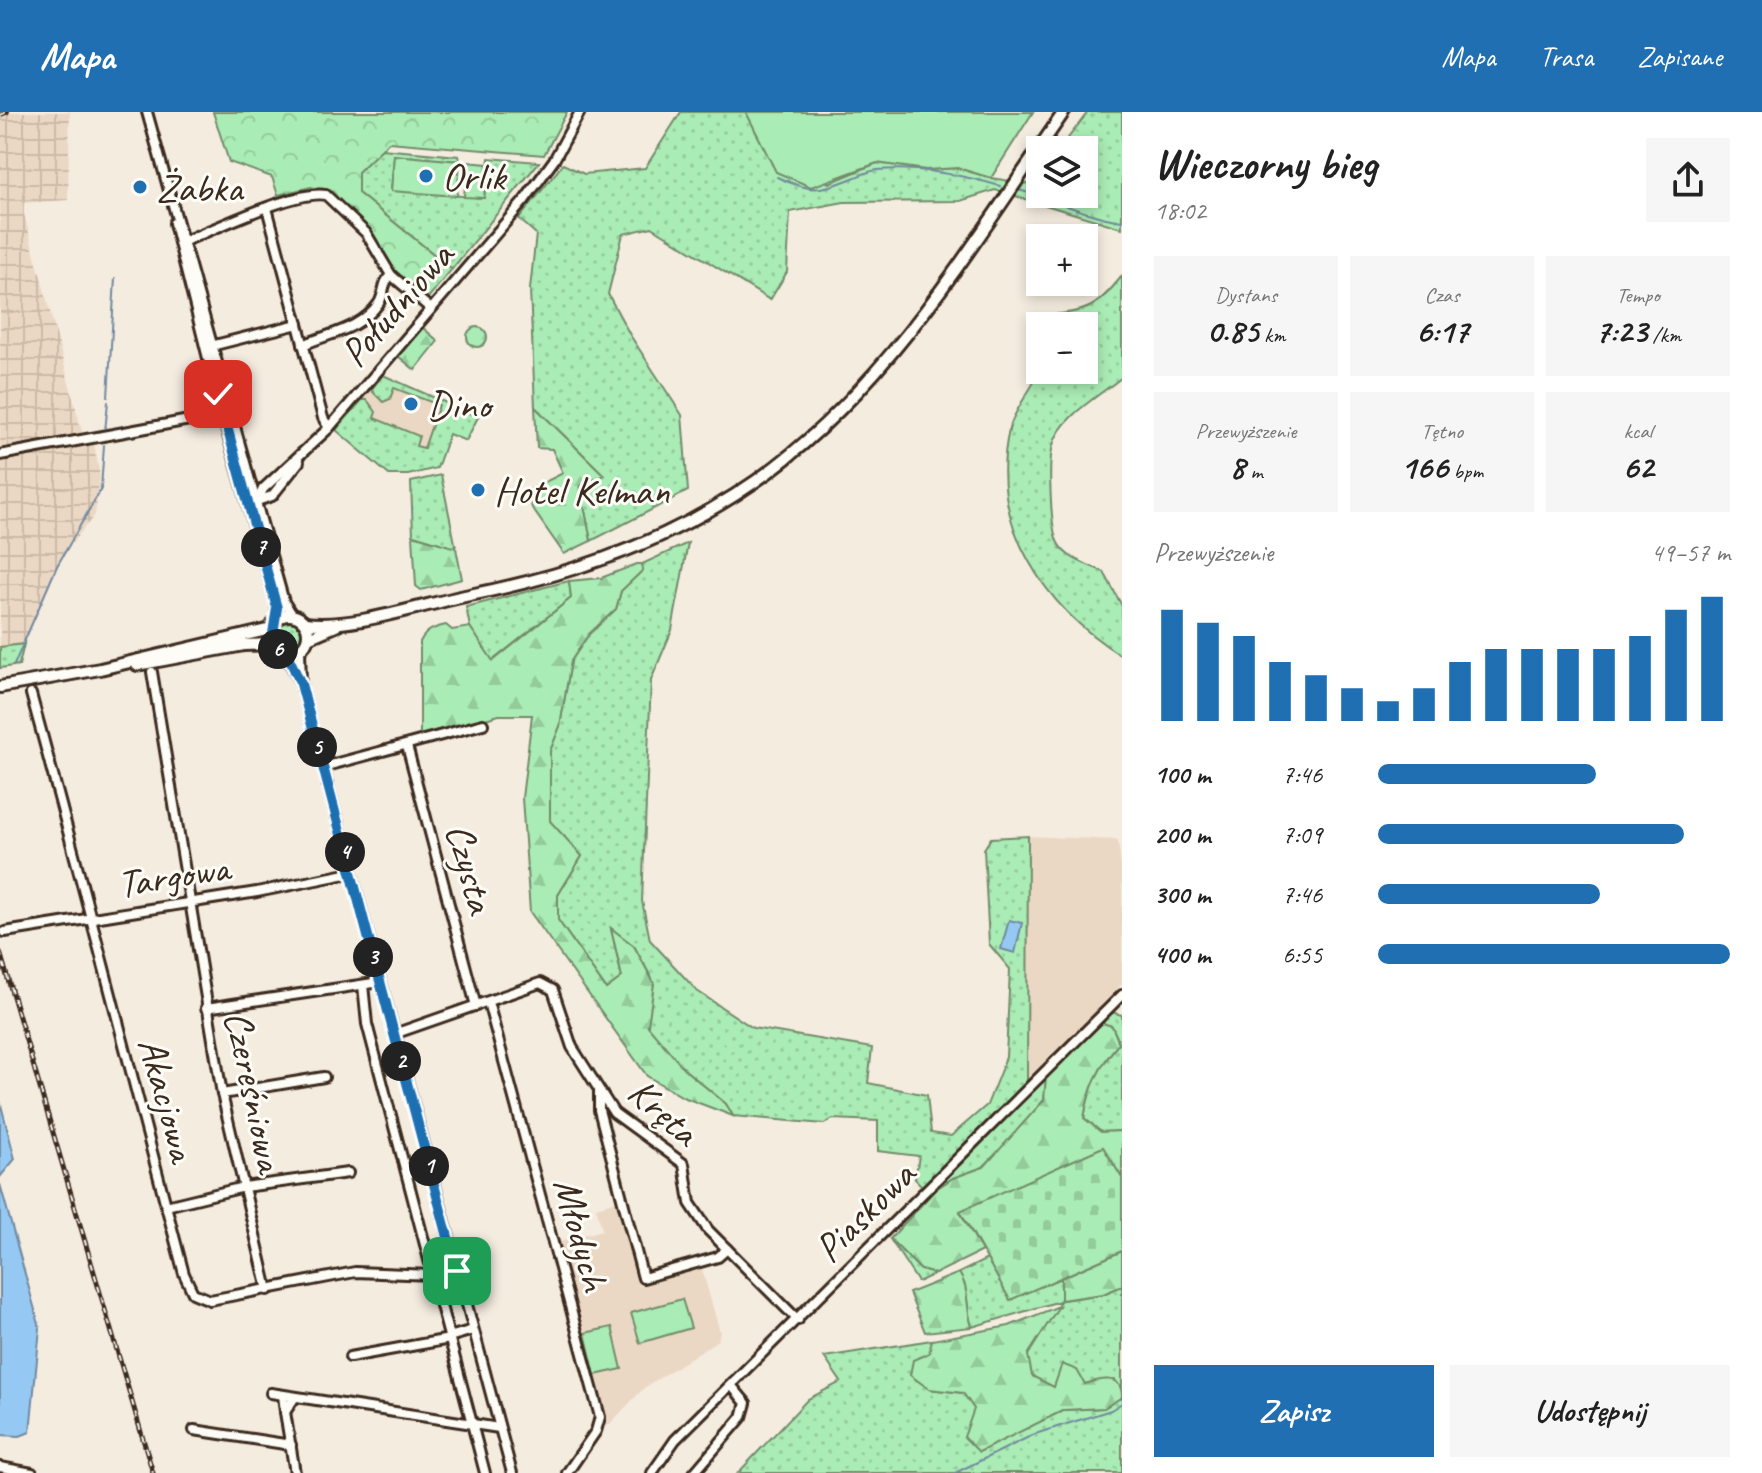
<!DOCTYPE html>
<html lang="pl">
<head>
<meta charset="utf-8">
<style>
	:root { --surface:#fff; --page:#f6f6f6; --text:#222; --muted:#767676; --accent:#1f6fb2 }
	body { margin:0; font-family:Caveat,sans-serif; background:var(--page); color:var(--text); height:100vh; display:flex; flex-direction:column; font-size:30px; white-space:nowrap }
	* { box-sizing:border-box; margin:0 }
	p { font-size:26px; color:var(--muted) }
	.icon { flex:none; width:44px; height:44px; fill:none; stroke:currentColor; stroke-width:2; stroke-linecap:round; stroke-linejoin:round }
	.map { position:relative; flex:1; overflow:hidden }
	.drawer { display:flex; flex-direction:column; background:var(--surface); width:640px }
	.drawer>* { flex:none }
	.fabs { position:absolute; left:1026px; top:24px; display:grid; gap:16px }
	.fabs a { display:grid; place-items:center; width:72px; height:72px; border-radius:0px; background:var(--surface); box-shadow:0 4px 12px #0003; font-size:40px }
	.pin { position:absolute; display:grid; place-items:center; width:68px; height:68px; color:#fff; margin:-34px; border-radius:16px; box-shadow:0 4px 12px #0006 }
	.km { position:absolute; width:40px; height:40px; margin:-20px; border-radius:50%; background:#222; color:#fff; font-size:22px; line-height:40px; text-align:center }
	.round { display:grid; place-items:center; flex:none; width:84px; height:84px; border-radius:0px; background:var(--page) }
	.overview { display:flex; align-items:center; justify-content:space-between; height:136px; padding:0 32px }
	h1 { font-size:44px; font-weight:600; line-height:60px }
	.stats { display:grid; grid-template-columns:repeat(3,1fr); gap:12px; height:136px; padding:8px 32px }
	.stats div { display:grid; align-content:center; border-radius:0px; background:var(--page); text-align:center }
	.stats b { font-size:34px; font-weight:600 }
	.stats small { font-size:22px; font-weight:400 }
	.stats p { font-size:22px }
	.chart { height:224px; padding:16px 32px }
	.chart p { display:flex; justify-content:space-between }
	.chart svg { width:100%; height:144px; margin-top:8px; stroke:var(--accent); stroke-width:6 }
	.action { display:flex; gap:16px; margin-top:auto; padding:16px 32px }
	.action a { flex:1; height:92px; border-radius:0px; background:var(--accent); color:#fff; font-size:32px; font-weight:600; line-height:92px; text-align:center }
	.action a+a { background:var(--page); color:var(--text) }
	ul { padding:0 32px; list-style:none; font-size:26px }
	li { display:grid; grid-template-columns:128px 96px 1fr; align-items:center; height:60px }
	li i { height:20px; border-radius:10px; background:var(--accent) }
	header { display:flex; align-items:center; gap:48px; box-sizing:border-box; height:112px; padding:0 40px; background:var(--accent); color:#fff }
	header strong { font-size:38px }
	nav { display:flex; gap:44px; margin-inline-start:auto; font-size:28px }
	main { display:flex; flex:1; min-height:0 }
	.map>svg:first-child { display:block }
	.built { fill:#ebd8c4 }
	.industrial { fill:url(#industrial-grid) }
	.grass { fill:url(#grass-dots); stroke:#728b6a; stroke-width:2 }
	.forest { fill:url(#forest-firs); stroke:#728b6a; stroke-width:2 }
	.cemetery { fill:url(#cemetery-stones); stroke:#728b6a; stroke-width:2 }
	.park { fill:url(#park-crowns); stroke:#728b6a; stroke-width:2 }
	.garden { fill:#aaecb5; stroke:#728b6a; stroke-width:2 }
	.water { fill:#95c9f3; stroke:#71899e; stroke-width:2 }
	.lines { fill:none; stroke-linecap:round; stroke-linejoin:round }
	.stream { stroke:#71899e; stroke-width:2 }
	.minor-casing { stroke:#3b2a1e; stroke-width:14 }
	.major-casing { stroke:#3b2a1e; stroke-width:16 }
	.minor { stroke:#fdfcf7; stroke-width:8 }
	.major { stroke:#fdfcf7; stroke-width:10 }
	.rail-casing { stroke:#3b2a1e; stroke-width:5 }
	.rail { stroke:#fdfcf7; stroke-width:2; stroke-dasharray:6; stroke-linecap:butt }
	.route-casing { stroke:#fff; stroke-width:16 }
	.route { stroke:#1f6fb2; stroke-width:10 }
	.poi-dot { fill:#1f6fb2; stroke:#fdfcf7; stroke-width:3 }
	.labels { text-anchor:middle; stroke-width:6; stroke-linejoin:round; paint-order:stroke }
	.poi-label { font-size:40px; fill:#3b2a1e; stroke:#fdfcf7; text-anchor:start }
	.street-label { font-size:40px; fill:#3b2a1e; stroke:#fdfcf7 }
</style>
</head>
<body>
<header>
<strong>Mapa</strong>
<nav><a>Mapa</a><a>Trasa</a><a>Zapisane</a></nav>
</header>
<main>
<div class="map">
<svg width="1122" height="1361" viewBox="0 0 1122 1361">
	<defs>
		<pattern id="industrial-grid" width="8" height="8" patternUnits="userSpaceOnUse" patternTransform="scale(2)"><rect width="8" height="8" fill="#ebd8c4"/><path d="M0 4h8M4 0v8" fill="none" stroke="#cabaa8"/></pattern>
		<pattern id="grass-dots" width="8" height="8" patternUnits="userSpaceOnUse" patternTransform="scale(2)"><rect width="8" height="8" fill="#aaecb5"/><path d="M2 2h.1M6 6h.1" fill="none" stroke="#93cb9b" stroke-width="1.8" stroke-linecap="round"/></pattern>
		<pattern id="forest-firs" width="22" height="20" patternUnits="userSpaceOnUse" patternTransform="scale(2)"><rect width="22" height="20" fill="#aaecb5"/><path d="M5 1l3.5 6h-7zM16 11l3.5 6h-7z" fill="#93cb9b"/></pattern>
		<pattern id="cemetery-stones" width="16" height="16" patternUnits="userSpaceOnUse" patternTransform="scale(2)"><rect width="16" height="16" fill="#aaecb5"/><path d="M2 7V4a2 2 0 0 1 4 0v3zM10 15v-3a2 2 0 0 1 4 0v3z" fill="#93cb9b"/></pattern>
		<pattern id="park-crowns" width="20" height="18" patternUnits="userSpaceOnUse" patternTransform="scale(2)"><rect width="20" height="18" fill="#aaecb5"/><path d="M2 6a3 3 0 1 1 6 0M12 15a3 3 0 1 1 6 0" fill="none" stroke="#93cb9b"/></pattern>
	</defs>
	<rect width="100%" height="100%" fill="#f5ece0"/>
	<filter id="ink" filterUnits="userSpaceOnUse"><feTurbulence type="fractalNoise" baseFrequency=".0125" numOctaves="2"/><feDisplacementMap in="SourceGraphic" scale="16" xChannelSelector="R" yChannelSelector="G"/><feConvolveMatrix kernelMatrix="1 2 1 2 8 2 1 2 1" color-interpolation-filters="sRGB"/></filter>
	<g filter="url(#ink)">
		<g class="built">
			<polygon points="383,263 452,293 433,346 343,310"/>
			<polygon points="1028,724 1118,728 1122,764 1122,872 1027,970"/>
			<polygon points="617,1089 639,1174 702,1157 720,1220 718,1228 644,1276 608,1314 559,1130 602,1118 596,1095"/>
		</g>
		<g class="industrial">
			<polygon points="13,0 70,0 68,88 24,91 24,102 83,323 0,338 0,5"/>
			<polygon points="94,331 100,364 95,403 62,443 24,532 0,535 0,348"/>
		</g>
		<g class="grass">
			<polygon points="681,0 746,0 762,27 829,71 877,51 926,58 958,56 991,66 1036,73 1040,66 1040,82 1084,82 1084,38 1059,38 1088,0 1122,0 1122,116 995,78 960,89 844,90 790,100 787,160 770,188 652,115 623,122 608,182 630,223 682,303 688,379 591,429 580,374 604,363 535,295 530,177 536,122 519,107 563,52 584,62 645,56"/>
			<polygon points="381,37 459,44 460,49 394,44 391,78 484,86 489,46 539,50 452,157 358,81 358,60"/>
			<path d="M1122,164V265C1101,283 1061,304 1053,333C1048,349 1050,416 1058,431C1066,447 1089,453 1104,460L1122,494V544C1045,496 987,412 1009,318C1014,297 1032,278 1040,258H1084V214H1049L1050,203C1089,200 1097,195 1122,164Z"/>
			<polygon points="383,263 478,305 466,329 449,322 437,356 408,363 389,363 336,318 362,288 367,288 376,300 374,306 419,324 416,334 424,336 439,293 394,276 390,287 383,290 371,278"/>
			<polygon points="441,363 456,436 413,423 411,370"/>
			<polygon points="688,431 672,518 651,568 642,789 650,828 697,879 753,916 872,936 868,971 927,983 931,1021 951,1024 987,993 1006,945 1010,857 989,832 984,737 991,726 1028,724 1027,970 924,1076 915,1067 919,1044 878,1039 878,1009 833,1007 824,1012 733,1004 726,992 685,958 647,914 654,871 634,834 611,817 622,866 606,877 558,808 558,783 582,744 550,710 550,639 560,614 571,549 589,522 616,497 621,479 643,458 642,452"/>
			<polygon points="569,469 571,486 492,549 470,515 466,495"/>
			<circle cx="290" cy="522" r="12"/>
			<polygon points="24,532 19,553 0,556 0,535"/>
			<path d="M1111,900L1122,903V1019L1101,1020L1084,1006C1089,976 1099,954 1119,931L1112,914L1102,911Z"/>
			<polygon points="1046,965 1044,988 1015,1023 983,1055 953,1066 936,1077"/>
			<polygon points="890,1127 921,1158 935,1162 918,1170"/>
			<path d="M987,1147L1010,1187L1061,1166L1062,1188L1103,1182L1122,1174V1277L1115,1268L1085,1272L1063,1252L1054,1276L1032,1265L1027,1243L1060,1189L972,1215C965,1194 970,1177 959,1161Z"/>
			<polygon points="932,1228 929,1277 963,1281 975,1297 979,1339 1064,1298 1103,1296 1122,1285 1122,1361 738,1361 808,1287 841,1270 824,1245"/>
		</g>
		<g class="forest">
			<polygon points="422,215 438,229 415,258 398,244"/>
			<polygon points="535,295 604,363 580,374 591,429 564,442 532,396 527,379 563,361 552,337 537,336"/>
			<polygon points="413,423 456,436 462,467 421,478 416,474"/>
			<path d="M637,452H642L643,458L621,479L616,497L589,522L571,549L560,614L550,639V709L582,744L558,783V808L606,877L622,865L611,816L634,834L654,871L648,914L685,958L726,992L733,1004L683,985L647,964L530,800L522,686L532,603H499L420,626V530C426,518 433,516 446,513L452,518L470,515L493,549L571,486L569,469L601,466Z"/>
			<path d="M1102,911L1112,914L1119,931C1099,954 1089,976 1084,1006L1101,1020L1122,1019V1066L1103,1035L960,1100L982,1139L935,1162L921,1158L890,1127L936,1077L953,1066L984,1055L1044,988L1046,965Z"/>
			<polygon points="1122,1139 1122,1174 1103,1182 1061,1188 1061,1166"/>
			<path d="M959,1161C970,1177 965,1194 972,1215L925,1220L909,1181Z"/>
			<path d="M1059,1194L1028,1243L1032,1264L1054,1275L1062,1252L1077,1258L1085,1272C1100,1267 1122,1261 1122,1285L1104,1296L1064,1298L979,1340L964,1325L974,1297L963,1281L929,1277L910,1263L913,1248L929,1241L932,1228L1009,1214Z"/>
		</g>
		<polygon class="cemetery" points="1103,1035 1122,1066 1122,1139 1010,1188 960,1099"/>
		<g class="park">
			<polygon points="213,0 567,0 544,43 389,30 358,60 358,81 452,157 428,186 386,156 369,120 330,80 311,75 278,83 272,65 229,50"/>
			<circle cx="477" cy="225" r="10"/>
		</g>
		<g class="garden">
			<polygon points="746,0 1033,0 991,66 958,56 926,58 877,51 811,75 776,60"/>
			<polygon points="394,43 460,49 457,84 391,79"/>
			<polygon points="467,50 487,52 484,86 464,85"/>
			<polygon points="682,1187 691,1216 640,1231 631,1201"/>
			<polygon points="612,1215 622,1257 595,1263 585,1221"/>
		</g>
		<g class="water">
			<polygon points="1009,808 1022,811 1015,841 1001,837"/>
			<polygon points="0,989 15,1047 0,1065"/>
			<polygon points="0,1072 40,1216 30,1320 20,1324 0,1323"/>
		</g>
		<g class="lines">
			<g class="stream">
				<path d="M777,65C810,80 819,80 853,66C861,63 869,59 877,58C917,55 962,63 1000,74"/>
				<path d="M1018,78C1054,87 1086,104 1122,109"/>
				<polyline points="108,285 115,166"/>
				<polyline points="105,319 108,290"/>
				<polyline points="14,553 57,454 101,377 104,333"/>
				<polyline points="0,582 16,578"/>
				<polyline points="955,1361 1035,1322 1111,1298 1122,1291"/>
			</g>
			<g class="minor-casing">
				<g id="minor">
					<polyline points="147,0 284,490 293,504"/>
					<polyline points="267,96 323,306 329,316"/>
					<polyline points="174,111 222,302 276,492 277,507"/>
					<path d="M182,130C213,118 297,77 326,83L366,121L391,163L431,197"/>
					<path d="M303,233C330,221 360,218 379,191C385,181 382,171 391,163"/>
					<polyline points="211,234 298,212"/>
					<polyline points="0,343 222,302"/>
					<polyline points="258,388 263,377 329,316 524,89 554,48 580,0"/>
					<polyline points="254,390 272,384 299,350"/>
					<polyline points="300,538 301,571"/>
					<polyline points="285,541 301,572 512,1361"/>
					<polyline points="152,560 222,982 268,1178"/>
					<path d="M31,582C84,775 133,969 184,1162L193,1181L210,1188L355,1160L432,1163L457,1159"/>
					<polyline points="407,634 476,894"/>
					<polyline points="323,655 483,612"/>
					<polyline points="5,820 257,780 351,761"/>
					<polyline points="363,873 367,912 485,1361"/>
					<polyline points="488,890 600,1305 596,1319 567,1361"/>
					<polyline points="206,896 380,870"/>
					<polyline points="394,922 540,871 553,878 572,935 614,1001 684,1052 690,1091 708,1118 798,1208"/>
					<polyline points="599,981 599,998 643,1166 718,1145 727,1137"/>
					<polyline points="222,982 324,965"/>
					<polyline points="166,1094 244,1075 348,1061"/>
					<polyline points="449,1225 473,1218"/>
					<polyline points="350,1245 450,1227"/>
					<polyline points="271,1281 499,1316"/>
					<polyline points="283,1283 285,1300 295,1285"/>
					<polyline points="285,1300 295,1361"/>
					<polyline points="194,1318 291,1333"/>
					<polyline points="0,1355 32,1361"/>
					<polyline points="652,1361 675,1328 1122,883"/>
					<polyline points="694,1361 742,1305 746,1291 731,1273"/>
				</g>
			</g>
			<g class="major-casing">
				<g id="major">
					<circle cx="289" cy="522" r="19"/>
					<path d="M305,511C352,517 418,494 465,484C561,465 652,436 735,383C879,292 969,136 1064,0"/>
					<polyline points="308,526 336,514"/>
					<polyline points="137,553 244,533 273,532"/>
					<polyline points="0,575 100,557 271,517"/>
				</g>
			</g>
			<use href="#minor" class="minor"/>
			<use href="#major" class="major"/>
			<g class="rail-casing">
				<g id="rail">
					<polyline points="0,3 7,0"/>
					<polyline points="0,840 153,1361"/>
				</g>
			</g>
			<use href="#rail" class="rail"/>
		</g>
	</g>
	<g class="lines" filter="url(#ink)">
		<g class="route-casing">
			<polyline id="route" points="218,282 277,496 272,528 288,544 301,572 457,1159"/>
		</g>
		<use href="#route" class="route"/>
	</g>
	<g class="poi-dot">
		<circle cx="426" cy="64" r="8"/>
		<circle cx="140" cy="75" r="8"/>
		<circle cx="411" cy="292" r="8"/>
		<circle cx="478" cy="378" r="8"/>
	</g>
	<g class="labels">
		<g class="poi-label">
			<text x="442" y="78">Orlik</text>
			<text x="156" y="89">Żabka</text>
			<text x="427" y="306">Dino</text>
			<text x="494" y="392">Hotel Kelman</text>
		</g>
		<g class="street-label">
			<text transform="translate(396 192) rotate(-49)" y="14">Południowa</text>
			<text transform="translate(471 756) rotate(75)" y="14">Czysta</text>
			<text transform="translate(173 763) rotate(-9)" y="14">Targowa</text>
			<text transform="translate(255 979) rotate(78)" y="14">Czereśniowa</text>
			<text transform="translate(168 987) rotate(75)" y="14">Akacjowa</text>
			<text transform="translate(664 999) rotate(42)" y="14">Kręta</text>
			<text transform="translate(864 1099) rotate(-45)" y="14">Piaskowa</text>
			<text transform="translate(582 1122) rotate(75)" y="14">Młodych</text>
		</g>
	</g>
</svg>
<div class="fabs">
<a><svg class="icon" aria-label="layers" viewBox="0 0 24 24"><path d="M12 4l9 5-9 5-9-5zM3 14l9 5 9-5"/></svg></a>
<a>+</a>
<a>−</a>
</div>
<div class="pin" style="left:457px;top:1159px;background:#1e9e55"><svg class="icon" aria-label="arrive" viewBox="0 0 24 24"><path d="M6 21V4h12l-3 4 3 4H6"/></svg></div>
<div class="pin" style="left:218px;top:282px;background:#d93025"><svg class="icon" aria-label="check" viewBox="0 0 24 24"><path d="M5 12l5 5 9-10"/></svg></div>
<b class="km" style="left:429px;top:1054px">1</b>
<b class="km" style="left:401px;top:949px">2</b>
<b class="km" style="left:373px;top:845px">3</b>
<b class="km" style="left:345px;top:740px">4</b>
<b class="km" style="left:317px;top:635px">5</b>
<b class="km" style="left:278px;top:537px">6</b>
<b class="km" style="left:261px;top:435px">7</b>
</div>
<section class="drawer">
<div class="overview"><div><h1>Wieczorny bieg</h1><p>18:02</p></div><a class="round"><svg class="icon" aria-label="share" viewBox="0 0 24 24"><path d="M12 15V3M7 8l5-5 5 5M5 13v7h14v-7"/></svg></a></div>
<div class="stats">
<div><p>Dystans</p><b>0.85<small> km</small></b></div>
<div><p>Czas</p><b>6:17</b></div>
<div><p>Tempo</p><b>7:23<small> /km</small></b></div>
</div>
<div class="stats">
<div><p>Przewyższenie</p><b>8<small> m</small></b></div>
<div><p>Tętno</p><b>166<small> bpm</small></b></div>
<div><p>kcal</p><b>62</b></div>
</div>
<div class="chart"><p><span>Przewyższenie</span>49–57 m</p>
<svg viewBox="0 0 160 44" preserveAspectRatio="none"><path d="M5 44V10M15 44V14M25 44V18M35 44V26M45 44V30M55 44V34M65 44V38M75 44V34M85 44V26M95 44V22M105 44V22M115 44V22M125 44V22M135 44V18M145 44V10M155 44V6"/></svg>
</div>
<ul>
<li><b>100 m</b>7:46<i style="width:62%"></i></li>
<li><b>200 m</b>7:09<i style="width:87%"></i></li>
<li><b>300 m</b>7:46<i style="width:63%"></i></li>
<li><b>400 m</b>6:55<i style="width:100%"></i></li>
</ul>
<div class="action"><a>Zapisz</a><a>Udostępnij</a></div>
</section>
</main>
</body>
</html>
